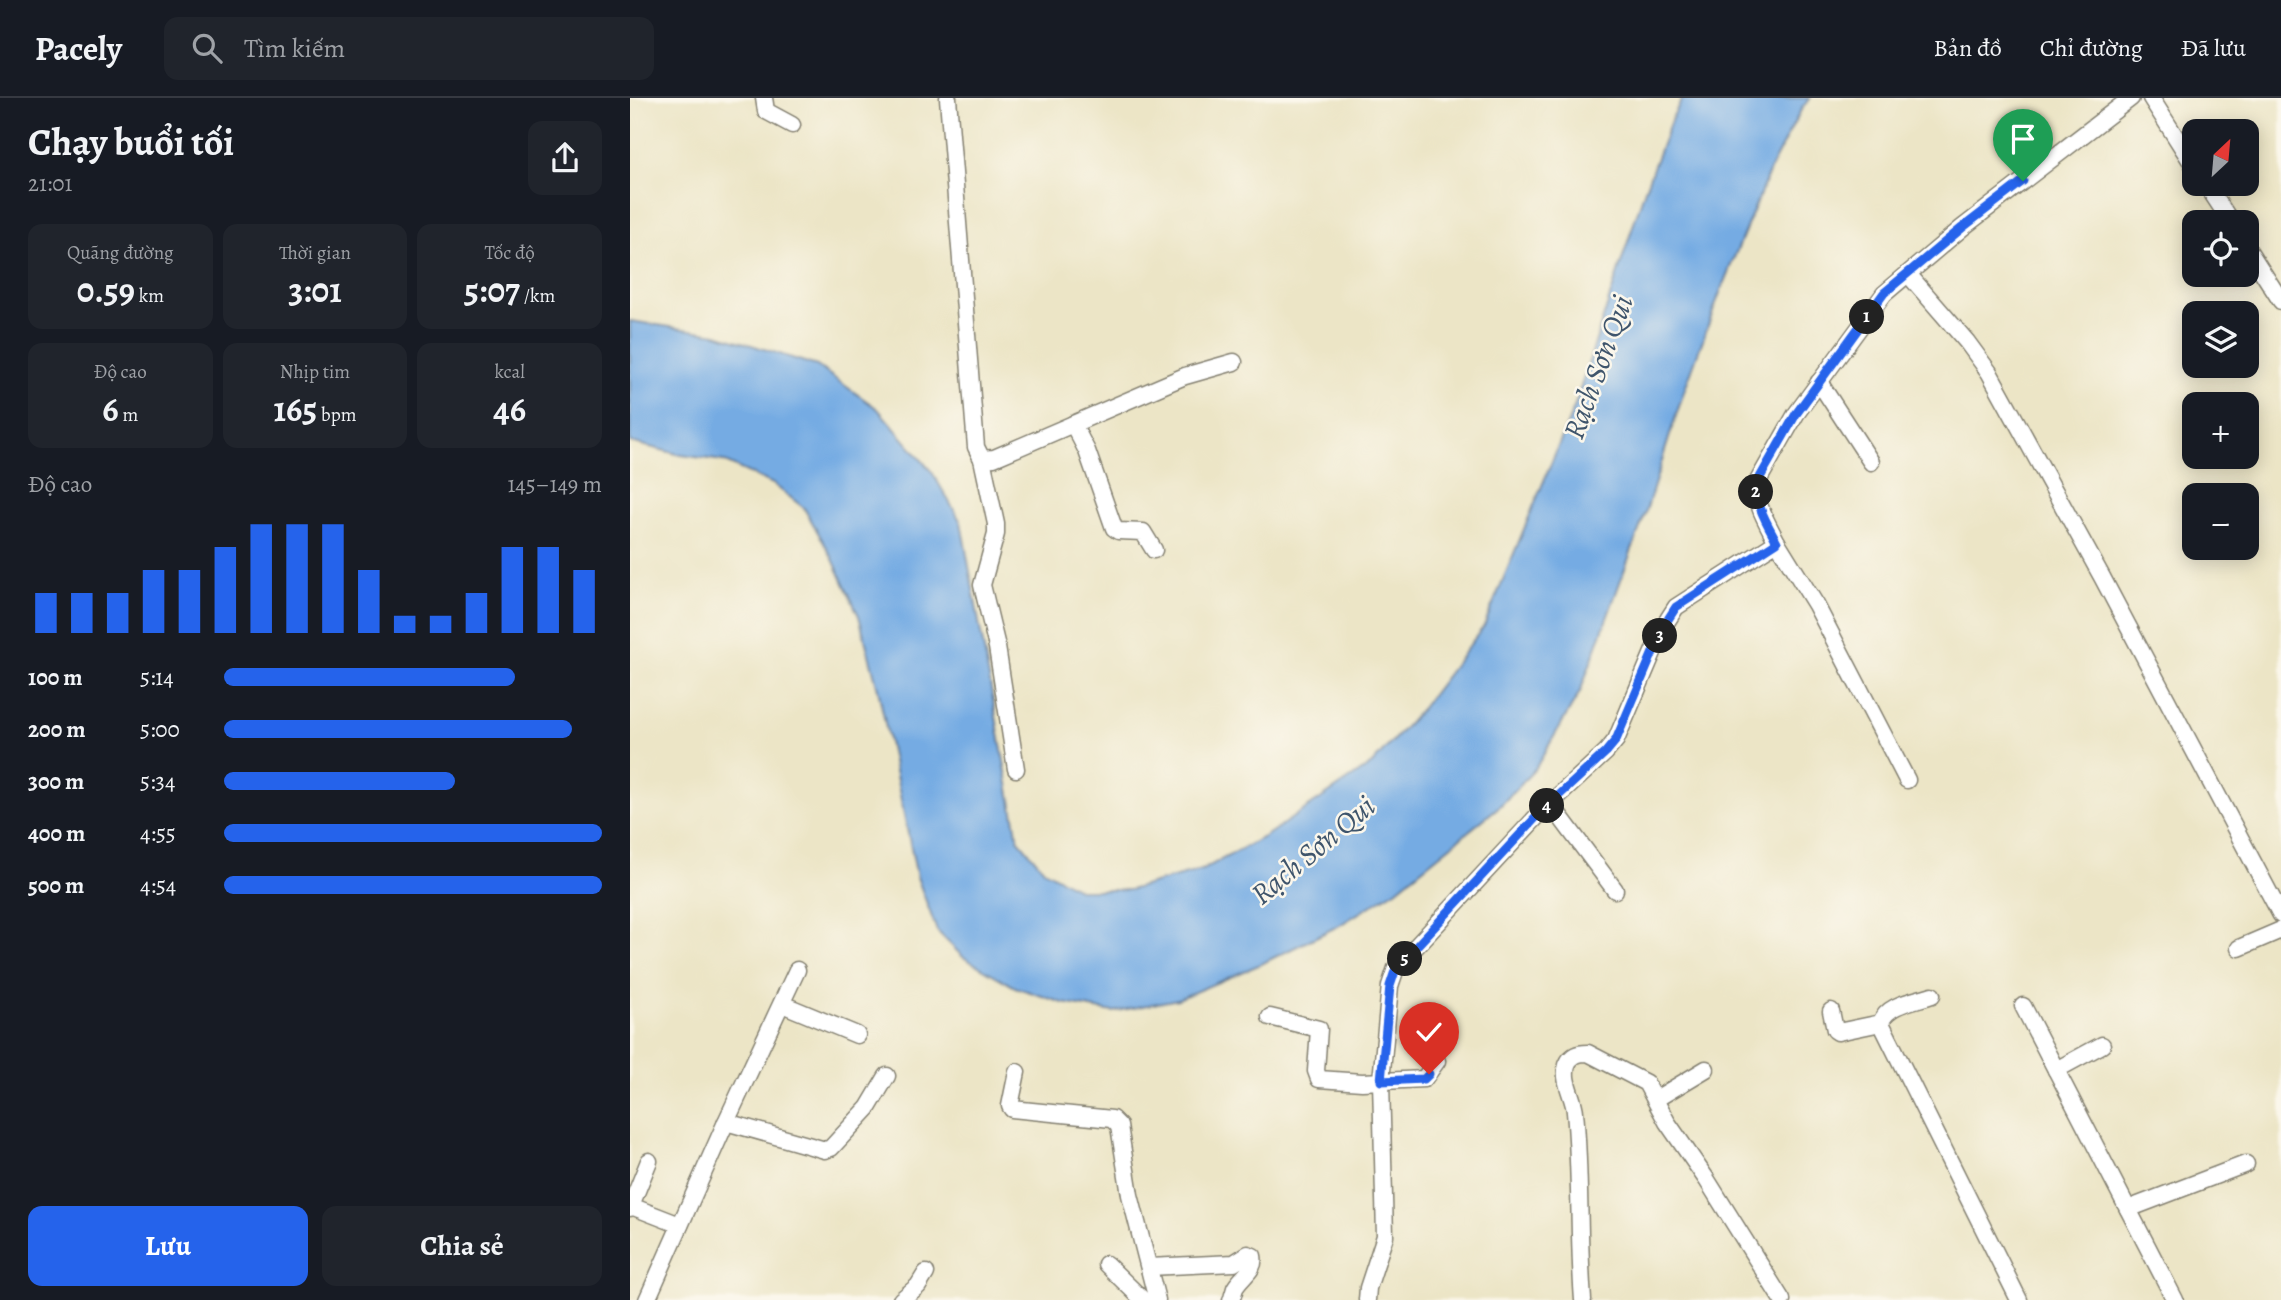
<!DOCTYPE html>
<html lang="vi">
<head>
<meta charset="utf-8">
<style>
	:root { --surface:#171b24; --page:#20242c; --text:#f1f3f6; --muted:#9ea1a6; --line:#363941; --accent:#2563eb }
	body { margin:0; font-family:Alegreya,serif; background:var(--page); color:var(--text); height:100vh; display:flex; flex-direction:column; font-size:26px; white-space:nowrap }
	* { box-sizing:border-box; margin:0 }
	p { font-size:23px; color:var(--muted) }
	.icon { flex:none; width:38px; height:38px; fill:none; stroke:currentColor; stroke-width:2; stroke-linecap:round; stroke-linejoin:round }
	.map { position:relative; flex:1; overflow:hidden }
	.drawer { display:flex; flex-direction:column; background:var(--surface); width:630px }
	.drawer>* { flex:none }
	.needle { width:46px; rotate:26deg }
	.controls { position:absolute; left:1552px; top:21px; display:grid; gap:14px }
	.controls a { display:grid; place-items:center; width:77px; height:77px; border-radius:14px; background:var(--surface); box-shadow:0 4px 18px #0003; font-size:35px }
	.pin { position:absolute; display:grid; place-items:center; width:60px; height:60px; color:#fff; margin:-72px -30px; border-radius:50% 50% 50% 0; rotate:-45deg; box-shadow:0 0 7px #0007 }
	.pin .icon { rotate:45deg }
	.km { position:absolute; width:35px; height:35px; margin:-18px; border-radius:50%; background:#222; color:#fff; font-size:19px; line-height:35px; text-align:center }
	.round { display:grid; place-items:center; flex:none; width:74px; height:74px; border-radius:14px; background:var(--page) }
	.summary { display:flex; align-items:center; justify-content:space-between; height:119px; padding:0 28px }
	h1 { font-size:38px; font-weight:700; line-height:52px }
	.metrics { display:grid; grid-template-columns:repeat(3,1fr); gap:10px; height:119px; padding:7px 28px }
	.metrics div { display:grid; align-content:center; border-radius:14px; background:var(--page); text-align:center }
	.metrics b { font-size:35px; font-weight:700 }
	.metrics small { font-size:19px; font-weight:400 }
	.metrics p { font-size:19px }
	.chart { height:196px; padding:14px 28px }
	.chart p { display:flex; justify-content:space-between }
	.chart svg { width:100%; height:126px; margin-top:7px; stroke:var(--accent); stroke-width:6 }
	.cta { display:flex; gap:14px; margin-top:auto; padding:14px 28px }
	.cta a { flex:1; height:80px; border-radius:14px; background:var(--accent); color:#fff; font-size:28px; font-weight:700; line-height:80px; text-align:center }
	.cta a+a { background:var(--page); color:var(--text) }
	ul { padding:0 28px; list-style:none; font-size:23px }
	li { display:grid; grid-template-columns:112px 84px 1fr; align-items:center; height:52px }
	li i { height:18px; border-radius:9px; background:var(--accent) }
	header { display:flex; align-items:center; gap:42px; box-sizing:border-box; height:98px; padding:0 35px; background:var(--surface); border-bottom:2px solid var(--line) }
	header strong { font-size:33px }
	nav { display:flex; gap:38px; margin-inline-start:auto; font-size:24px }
	.search { width:490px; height:63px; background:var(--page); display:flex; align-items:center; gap:18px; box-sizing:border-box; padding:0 24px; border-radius:14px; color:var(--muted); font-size:26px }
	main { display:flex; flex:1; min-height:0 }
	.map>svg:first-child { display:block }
	.water { fill:#74abe3; stroke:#486480; stroke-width:2 }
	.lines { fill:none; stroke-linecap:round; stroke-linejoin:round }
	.minor-casing { stroke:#848071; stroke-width:19 }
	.minor { stroke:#fff; stroke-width:16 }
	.route-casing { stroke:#fff; stroke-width:14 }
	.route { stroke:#2563eb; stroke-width:9 }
	.labels { text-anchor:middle; stroke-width:5; stroke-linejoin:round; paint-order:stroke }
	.water-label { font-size:30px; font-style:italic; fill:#3f556c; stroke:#fbf7ec }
</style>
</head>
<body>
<header>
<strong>Pacely</strong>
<div class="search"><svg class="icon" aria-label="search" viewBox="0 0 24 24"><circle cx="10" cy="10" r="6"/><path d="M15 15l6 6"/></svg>Tìm kiếm</div>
<nav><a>Bản đồ</a><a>Chỉ đường</a><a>Đã lưu</a></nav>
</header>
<main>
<section class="drawer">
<div class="summary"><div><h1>Chạy buổi tối</h1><p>21:01</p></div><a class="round"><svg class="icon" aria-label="share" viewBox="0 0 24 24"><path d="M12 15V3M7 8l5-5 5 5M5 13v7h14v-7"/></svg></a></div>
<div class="metrics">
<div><p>Quãng đường</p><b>0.59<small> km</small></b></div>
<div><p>Thời gian</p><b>3:01</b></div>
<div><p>Tốc độ</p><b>5:07<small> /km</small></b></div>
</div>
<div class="metrics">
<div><p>Độ cao</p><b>6<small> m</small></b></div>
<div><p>Nhịp tim</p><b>165<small> bpm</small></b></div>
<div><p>kcal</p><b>46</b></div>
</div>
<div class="chart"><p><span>Độ cao</span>145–149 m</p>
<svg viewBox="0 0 160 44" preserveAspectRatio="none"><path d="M5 44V30M15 44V30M25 44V30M35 44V22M45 44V22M55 44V14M65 44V6M75 44V6M85 44V6M95 44V22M105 44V38M115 44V38M125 44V30M135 44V14M145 44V14M155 44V22"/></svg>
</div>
<ul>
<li><b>100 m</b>5:14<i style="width:77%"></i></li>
<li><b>200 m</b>5:00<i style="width:92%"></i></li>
<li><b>300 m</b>5:34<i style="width:61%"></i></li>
<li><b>400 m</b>4:55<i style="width:100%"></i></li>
<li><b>500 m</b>4:54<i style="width:100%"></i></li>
</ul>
<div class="cta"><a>Lưu</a><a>Chia sẻ</a></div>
</section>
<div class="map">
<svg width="1651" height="1202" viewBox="0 0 1651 1202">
	<rect width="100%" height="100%" fill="#fbf7ec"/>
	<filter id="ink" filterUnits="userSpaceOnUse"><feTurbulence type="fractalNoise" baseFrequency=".0143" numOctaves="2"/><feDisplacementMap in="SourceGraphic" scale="14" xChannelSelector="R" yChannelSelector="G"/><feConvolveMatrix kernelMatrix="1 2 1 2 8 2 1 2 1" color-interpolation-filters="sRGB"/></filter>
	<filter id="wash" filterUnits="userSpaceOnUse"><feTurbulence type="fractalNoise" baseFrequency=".00686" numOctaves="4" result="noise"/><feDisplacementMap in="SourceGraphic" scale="28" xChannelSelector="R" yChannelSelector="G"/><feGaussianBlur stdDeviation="1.57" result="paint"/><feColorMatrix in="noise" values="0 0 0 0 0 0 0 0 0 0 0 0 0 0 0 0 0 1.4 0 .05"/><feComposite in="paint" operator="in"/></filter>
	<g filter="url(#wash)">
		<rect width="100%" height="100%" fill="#ece5c6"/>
		<polygon class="water" points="1053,0 1180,0 1172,10 1142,67 1092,189 1052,299 1016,413 950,594 905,671 871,707 766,792 708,828 631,866 548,901 483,914 433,905 385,889 333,859 307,833 287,779 248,591 229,518 202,459 174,410 143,386 93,363 51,357 0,344 0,223 87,236 187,268 248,311 302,374 331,424 388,741 414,772 450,792 499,792 572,772 634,739 742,666 792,610 854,528 944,310 1015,91 1042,20"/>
	</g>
	<g filter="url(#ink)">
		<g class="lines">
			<g class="minor-casing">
				<g id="minor">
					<polyline points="134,0 136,13 162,27"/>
					<polyline points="318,0 346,349 352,361 366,426 366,436 352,487 367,549 386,671"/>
					<polyline points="1521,0 1564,68"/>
					<polyline points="1576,86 1601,124"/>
					<polyline points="1617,150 1651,203"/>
					<polyline points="1278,176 1337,244 1359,274 1472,479 1651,817"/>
					<polyline points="1189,284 1241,364"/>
					<polyline points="443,326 457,353 484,430 488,433 513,434 524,452"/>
					<polyline points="352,361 364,360 555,278 604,264"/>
					<polyline points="1147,444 1186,507 1277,682"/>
					<polyline points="920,705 985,792"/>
					<polyline points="1609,850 1651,832"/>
					<path d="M1302,897C1285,903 1256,906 1251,925L1389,1202"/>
					<polyline points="152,906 227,937"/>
					<polyline points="1393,908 1545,1202"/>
					<polyline points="1201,913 1205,932 1208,934 1251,925"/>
					<polyline points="640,919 689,931 686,973 689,981 732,984 794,981 807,963"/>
					<polyline points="1426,972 1472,947"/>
					<polyline points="387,974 380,1008 382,1011 482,1021 489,1028 500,1097 527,1202"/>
					<polyline points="1026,1001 1076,971"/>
					<polyline points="96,1024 167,872"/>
					<polyline points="1,1108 50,1127"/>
					<polyline points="0,1110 19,1063"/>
					<polyline points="1498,1111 1616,1066"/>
					<polyline points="476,1166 513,1202"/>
					<path d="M519,1169L604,1165L618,1156L623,1158C626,1172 612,1178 605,1190C605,1190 602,1201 601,1202"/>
					<polyline points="17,1202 96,1024 195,1052 201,1050 238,1010 257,978"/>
					<polyline points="271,1202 288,1188 296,1175"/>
					<path d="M737,1202L738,1190L755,1138L751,983L760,888L766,870L912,713L976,654L986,642L1035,526L1046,509L1147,444C1138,426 1122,402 1128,383L1166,316L1254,196L1332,130L1501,0"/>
					<path d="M953,1202C948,1140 951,1076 945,1014C944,999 932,983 937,967C941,957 948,955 958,955L1016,985L1037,1024L1077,1082L1152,1202"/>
				</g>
			</g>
			<use href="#minor" class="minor"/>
		</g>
	</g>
	<g class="lines" filter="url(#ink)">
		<g class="route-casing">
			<path id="route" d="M799,976L794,981L751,983L760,888L766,870L912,713L976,654L986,642L1035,526L1046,509L1147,444C1138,427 1122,402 1128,383L1166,316L1254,195L1332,130L1393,83"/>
		</g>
		<use href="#route" class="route"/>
	</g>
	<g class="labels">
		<g class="water-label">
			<text transform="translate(968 269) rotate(-70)" y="10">Rạch Sơn Qui</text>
			<text transform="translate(683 752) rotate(-40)" y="10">Rạch Sơn Qui</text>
		</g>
	</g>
</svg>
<div class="controls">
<a><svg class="needle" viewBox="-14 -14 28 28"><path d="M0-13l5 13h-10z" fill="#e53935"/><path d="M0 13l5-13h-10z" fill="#9ea1a6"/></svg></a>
<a><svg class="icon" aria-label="locate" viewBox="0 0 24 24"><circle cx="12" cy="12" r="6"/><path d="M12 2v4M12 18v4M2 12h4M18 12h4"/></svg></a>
<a><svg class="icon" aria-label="layers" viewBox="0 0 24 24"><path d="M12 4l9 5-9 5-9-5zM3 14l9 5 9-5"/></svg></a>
<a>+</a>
<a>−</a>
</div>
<div class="pin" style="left:1393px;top:83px;background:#1e9e55"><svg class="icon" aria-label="arrive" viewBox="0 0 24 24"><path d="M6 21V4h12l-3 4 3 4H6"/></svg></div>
<div class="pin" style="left:799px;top:976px;background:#d93025"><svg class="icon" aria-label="check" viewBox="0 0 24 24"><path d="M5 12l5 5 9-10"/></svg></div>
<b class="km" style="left:1237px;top:219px">1</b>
<b class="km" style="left:1126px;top:394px">2</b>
<b class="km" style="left:1030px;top:538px">3</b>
<b class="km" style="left:917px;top:708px">4</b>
<b class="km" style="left:775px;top:861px">5</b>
</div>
</main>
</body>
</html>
